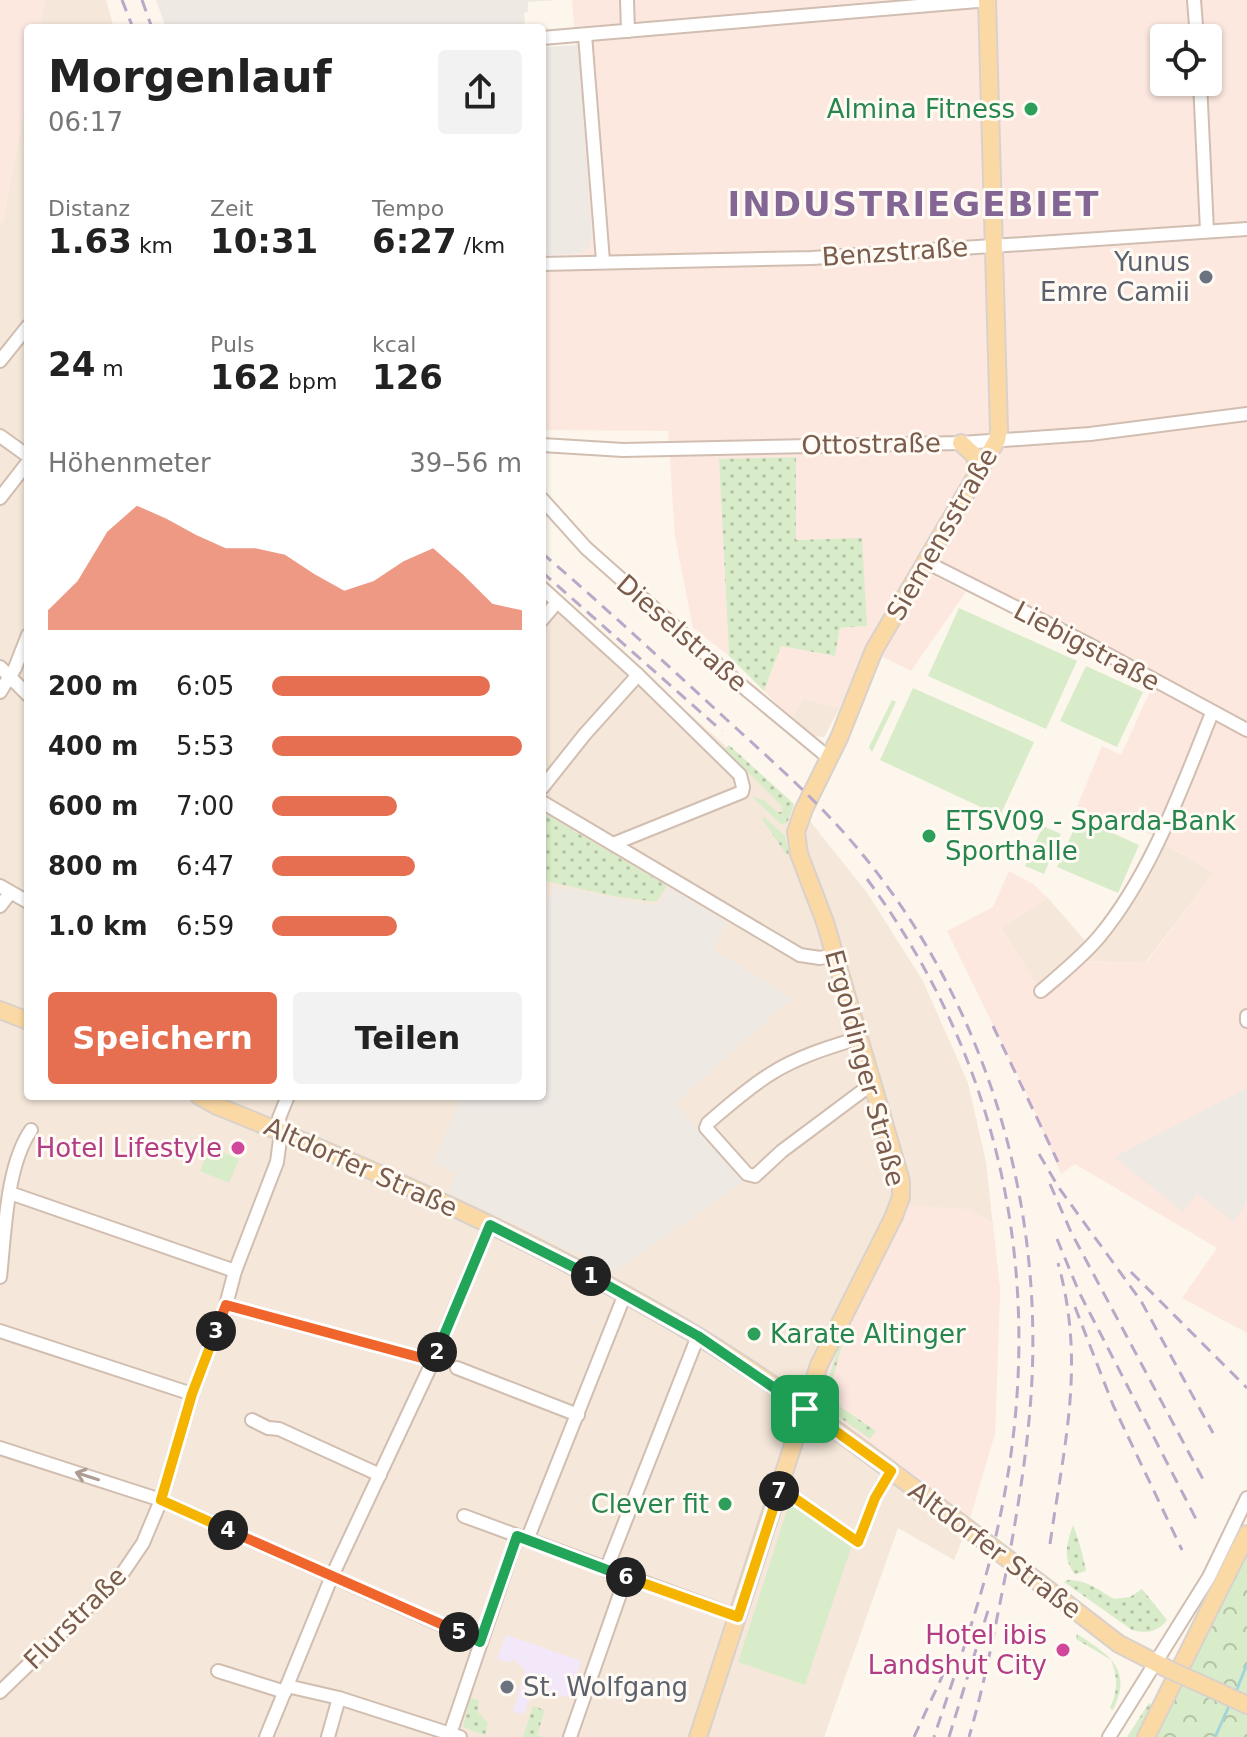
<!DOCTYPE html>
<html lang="de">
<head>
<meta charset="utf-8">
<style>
	:root { --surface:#fff; --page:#f2f2f2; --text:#222; --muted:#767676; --accent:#e76f51 }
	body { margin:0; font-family:"DejaVu Sans",sans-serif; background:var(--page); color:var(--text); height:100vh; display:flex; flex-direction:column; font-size:30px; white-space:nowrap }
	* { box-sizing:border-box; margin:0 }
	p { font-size:26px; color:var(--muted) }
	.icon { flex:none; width:44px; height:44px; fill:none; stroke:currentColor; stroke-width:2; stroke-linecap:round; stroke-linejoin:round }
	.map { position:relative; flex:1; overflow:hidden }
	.panel { position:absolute; left:24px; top:24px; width:522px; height:1076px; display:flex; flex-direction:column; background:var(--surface); border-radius:8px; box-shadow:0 2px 6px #0004 }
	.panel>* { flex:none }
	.buttons { position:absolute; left:1150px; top:24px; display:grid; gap:16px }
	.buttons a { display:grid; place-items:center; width:72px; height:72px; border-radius:8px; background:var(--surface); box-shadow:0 2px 6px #0004; font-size:40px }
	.pin { position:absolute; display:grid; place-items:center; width:68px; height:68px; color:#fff; margin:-34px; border-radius:16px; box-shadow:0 4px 12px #0006 }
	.km { position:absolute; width:40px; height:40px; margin:-20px; border-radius:50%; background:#222; color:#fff; font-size:22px; line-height:40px; text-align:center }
	.round { display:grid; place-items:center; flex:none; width:84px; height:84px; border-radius:8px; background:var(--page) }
	.summary { display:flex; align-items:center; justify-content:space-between; height:136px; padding:0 24px }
	h1 { font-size:44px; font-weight:800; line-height:60px }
	.figures { display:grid; grid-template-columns:repeat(3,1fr); gap:12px; height:136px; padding:8px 24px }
	.figures div { display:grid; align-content:center }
	.figures b { font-size:34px; font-weight:800 }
	.figures small { font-size:22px; font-weight:400 }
	.figures p { font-size:22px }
	.chart { height:224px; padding:16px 24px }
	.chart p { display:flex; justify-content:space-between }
	.chart svg { width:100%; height:144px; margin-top:8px; fill:var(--accent); opacity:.7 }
	.primary-button { display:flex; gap:16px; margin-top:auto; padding:16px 24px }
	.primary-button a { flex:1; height:92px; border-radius:8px; background:var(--accent); color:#fff; font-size:32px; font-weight:800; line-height:92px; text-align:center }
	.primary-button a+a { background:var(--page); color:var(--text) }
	ul { padding:0 24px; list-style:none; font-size:26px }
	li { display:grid; grid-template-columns:128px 96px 1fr; align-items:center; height:60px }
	li i { height:20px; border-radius:10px; background:var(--accent) }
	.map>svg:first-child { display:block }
	.residential { fill:#f5e8da }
	.commercial { fill:#fde8e0; fill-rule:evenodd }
	.industrial { fill:#efe9e4 }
	.education { fill:#f3e8fa }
	.grass { fill:url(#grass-dots) }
	.forest { fill:url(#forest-crowns) }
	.garden { fill:#d8ecc9 }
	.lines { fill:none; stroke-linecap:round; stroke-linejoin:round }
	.stream { stroke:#a5d3da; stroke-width:3 }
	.minor-casing { stroke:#d1beb0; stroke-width:16 }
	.major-casing { stroke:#dad1cd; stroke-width:20 }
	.minor { stroke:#fff; stroke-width:12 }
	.major { stroke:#fbd9a5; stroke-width:16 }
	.rail { stroke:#b9a8c9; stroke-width:3; stroke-dasharray:12 8; stroke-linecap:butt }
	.major-bridge-casing { stroke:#dad1cd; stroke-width:20; stroke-linecap:butt }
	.major-bridge { stroke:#fbd9a5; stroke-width:16 }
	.oneway { stroke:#af9d94 }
	.split-1-casing { stroke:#fff; stroke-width:16 }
	.split-2-casing { stroke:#fff; stroke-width:16 }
	.split-3-casing { stroke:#fff; stroke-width:16 }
	.split-4-casing { stroke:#fff; stroke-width:16 }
	.split-5-casing { stroke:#fff; stroke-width:16 }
	.split-6-casing { stroke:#fff; stroke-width:16 }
	.split-7-casing { stroke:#fff; stroke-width:16 }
	.split-8-casing { stroke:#fff; stroke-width:16 }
	.split-1 { stroke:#22a559; stroke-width:10 }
	.split-2 { stroke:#22a559; stroke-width:10 }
	.split-3 { stroke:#f0652b; stroke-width:10 }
	.split-4 { stroke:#f5b400; stroke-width:10 }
	.split-5 { stroke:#f0652b; stroke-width:10 }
	.split-6 { stroke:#22a559; stroke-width:10 }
	.split-7 { stroke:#f5b400; stroke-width:10 }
	.split-8 { stroke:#f5b400; stroke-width:10 }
	.leisure-dot { fill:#2e9e5b; stroke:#fffaf3; stroke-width:3 }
	.worship-dot { fill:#6b7280; stroke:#fffaf3; stroke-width:3 }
	.hotel-dot { fill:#d1479c; stroke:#fffaf3; stroke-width:3 }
	.labels { text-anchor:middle; stroke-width:6; stroke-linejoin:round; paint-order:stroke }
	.leisure-label { font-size:26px; fill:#27864d; stroke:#fffaf3; text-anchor:end }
	.street-label { font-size:26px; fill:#7a5c4d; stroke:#fffaf3 }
	.worship-label { font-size:26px; fill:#5b616d; stroke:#fffaf3; text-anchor:end }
	.hotel-label { font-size:26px; fill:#b23c85; stroke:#fffaf3; text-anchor:end }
	.district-label { font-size:34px; font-weight:bold; letter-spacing:2px; fill:#846695; stroke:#fffaf3 }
</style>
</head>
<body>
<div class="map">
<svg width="1247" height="1737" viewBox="0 0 1247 1737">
	<defs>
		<pattern id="grass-dots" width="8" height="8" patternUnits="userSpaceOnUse" patternTransform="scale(2)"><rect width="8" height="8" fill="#d8ecc9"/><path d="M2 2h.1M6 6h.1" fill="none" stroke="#b4c2a5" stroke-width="1.8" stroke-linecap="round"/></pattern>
		<pattern id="forest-crowns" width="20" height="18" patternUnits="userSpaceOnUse" patternTransform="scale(2)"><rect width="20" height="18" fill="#d8ecc9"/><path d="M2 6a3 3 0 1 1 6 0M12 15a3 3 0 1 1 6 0" fill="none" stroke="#b4c2a5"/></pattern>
	</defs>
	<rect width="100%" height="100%" fill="#fdf6ec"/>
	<g class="residential">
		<polygon points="45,0 106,0 114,28 39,28"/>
		<polygon points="28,88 28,1096 542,1096 542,583 810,821 868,894 923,981 968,1083 986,1162 1000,1289 995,1433 967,1528 954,1560 898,1528 824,1737 0,1737 0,224 3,220"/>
		<polygon points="803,698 840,708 824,737 812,736 792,719"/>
		<polygon points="1161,841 1214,873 1145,963 1085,961 1111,932 1135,895"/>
		<polygon points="1048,898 1088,944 1038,987 1001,928"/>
	</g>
	<g class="commercial">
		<polygon points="0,0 45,0 39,28 28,28 28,88 3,220 0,224"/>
		<path d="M572,0H1247V1333L1182,1298L1217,1248L1075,1164L1061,1174L1030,1100L947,931L993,907L1009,871L1033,884L1048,898L1002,928L1044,996L1085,961L1146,963L1214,873L1152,835L1076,809L1102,746L1121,755L1157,676L921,551L916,567L966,592L911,671L865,648L840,708L803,698L792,719L764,691L781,646L835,656L840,628L867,626L796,540L719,459L729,656L693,628L675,537L668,431L542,430V256L583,253L592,237ZM1164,38H1208V82H1164Z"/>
		<polygon points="899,1205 968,1209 992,1222 1000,1289 995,1433 967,1528 806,1410"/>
	</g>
	<g class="industrial">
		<polygon points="156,0 557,0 528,2 528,12 524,13 525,28 166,28"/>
		<polygon points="578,45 592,237 588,249 583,253 542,256 542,47"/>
		<polygon points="554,886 657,906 669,887 726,922 714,950 792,998 676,1103 743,1182 616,1271 448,1193 456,1174 433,1162 462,1096 542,1096 542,912"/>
		<polygon points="1247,1088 1247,1202 1234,1222 1197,1194 1183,1212 1114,1157"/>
	</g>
	<polygon class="education" points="506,1635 582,1661 567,1697 533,1689 524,1714 513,1712 525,1670 515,1660 508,1662 497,1659"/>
	<g class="grass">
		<polygon points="796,457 796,540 862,538 867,626 840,628 835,656 781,646 764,691 729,656 719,459"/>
		<polygon points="729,745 794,804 787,823 781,824 752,797 764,800 777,812 782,812 782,806 725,749"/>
		<polygon points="542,812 667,886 656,902 613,896 542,880"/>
		<polygon points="764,817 785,836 789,854 787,855 762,819"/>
		<polygon points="844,1338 829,1392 832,1401 876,1431 870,1439 832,1412 829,1407 825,1389 841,1339"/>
		<path d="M1073,1525C1077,1534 1084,1559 1086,1571L1075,1574C1062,1559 1067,1542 1073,1525Z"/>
		<path d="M1068,1580C1088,1580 1098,1590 1114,1599L1130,1597L1142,1589L1167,1620C1158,1632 1146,1634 1132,1630L1064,1582Z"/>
		<path d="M1077,1634C1108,1654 1134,1669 1113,1710L1110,1708C1118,1691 1118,1678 1111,1660L1076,1639Z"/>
		<polygon points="470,1698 479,1700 478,1712 488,1723 485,1735 463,1727"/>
		<polygon points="1149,1703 1154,1706 1139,1737 1127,1737"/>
		<polygon points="533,1706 545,1710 537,1735 543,1737 523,1737"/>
	</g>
	<polygon class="forest" points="1247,1546 1247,1737 1154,1737"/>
	<g class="garden">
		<polygon points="959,608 1077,661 1046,729 928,676"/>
		<polygon points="1086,666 1143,692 1117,747 1060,721"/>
		<polygon points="913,688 1034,742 1000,816 880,760"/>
		<polygon points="892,700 896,702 872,752 869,747"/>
		<polygon points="1079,818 1139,845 1118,893 1057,867"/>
		<polygon points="1043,826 1061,834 1044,874 1025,866"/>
		<polygon points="210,1147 239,1159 229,1183 200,1171"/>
		<polygon points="794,1502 852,1545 805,1685 738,1662 789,1504"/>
	</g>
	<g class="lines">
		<g class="stream">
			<polyline points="1235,1694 1247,1664"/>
			<polyline points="1215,1737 1230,1704"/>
		</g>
		<g class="minor-casing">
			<g id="minor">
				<polyline points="627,0 628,31"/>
				<polyline points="1194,0 1197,38"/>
				<polyline points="585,35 603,261"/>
				<polyline points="542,38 989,0"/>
				<polyline points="1200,82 1207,231"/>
				<polyline points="542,264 812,258 1247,229"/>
				<polyline points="0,361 28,326"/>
				<polyline points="0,436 28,456"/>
				<polyline points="542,445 623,450 961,443 1090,434 1247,414"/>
				<polyline points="0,498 28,462"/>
				<polyline points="542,499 586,548 736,681 829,758"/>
				<polyline points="926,562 1090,645 1247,730"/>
				<polyline points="542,588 638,675 740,775 743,787 742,792 613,844"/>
				<polyline points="542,620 557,602"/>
				<polyline points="0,667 28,695"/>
				<polyline points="0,692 15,668 28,635"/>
				<polyline points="542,788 585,734 638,675"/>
				<polyline points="542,802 800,955 820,958 835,955"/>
				<polyline points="0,886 28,902"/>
				<polyline points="0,906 10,893"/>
				<path d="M1041,991C1061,974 1082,957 1099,937C1152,873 1181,789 1212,713"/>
				<polyline points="1247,1016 1247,1021"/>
				<path d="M859,1038C830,1047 799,1056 772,1073C749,1087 729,1105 708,1123L706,1128L747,1174L755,1176L782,1151L873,1083"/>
				<polyline points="10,1193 235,1271"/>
				<path d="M0,1277C5,1233 6,1166 31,1130"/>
				<polyline points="226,1305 433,1361"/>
				<polyline points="0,1331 192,1394"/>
				<polyline points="457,1368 578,1415"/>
				<polyline points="252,1420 268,1428 279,1429 380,1475"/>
				<polyline points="0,1448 161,1500 480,1642"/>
				<polyline points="780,1488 858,1542 875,1498 891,1471"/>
				<polyline points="464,1516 738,1617"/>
				<polyline points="527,1540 625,1294"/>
				<polyline points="606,1570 698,1336"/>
				<polyline points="218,1671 285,1692"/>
				<polyline points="287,1686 339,1698 460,1737"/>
				<polyline points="0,1692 122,1574 143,1543 161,1500 192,1394 226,1305 235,1271 277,1162 281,1132 279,1118 288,1096"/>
				<polyline points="450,1734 517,1536"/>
				<polyline points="266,1737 332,1576 433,1361 490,1225"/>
				<polyline points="328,1737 339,1698"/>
				<polyline points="570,1737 626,1577"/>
				<polyline points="1109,1737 1209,1577 1247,1498"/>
			</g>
		</g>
		<g class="major-casing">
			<g id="major">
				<polyline points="961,443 975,456 978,474"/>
				<polyline points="0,1010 28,1021"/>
				<path d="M199,1096L217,1106C382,1172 544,1244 696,1335C791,1393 879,1462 967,1528"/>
				<polyline points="1058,1597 1119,1644 1170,1670"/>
				<polyline points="1219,1692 1247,1705"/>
				<polyline points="698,1737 819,1365 894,1216 901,1197 901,1181 825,922 799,854 796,832 804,809 839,738 874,650 997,440 999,430 987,0"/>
				<polyline points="1146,1737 1247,1534"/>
			</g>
		</g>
		<use href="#minor" class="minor"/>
		<use href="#major" class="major"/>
		<g class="rail">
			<polyline points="122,0 133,28"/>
			<polyline points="142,0 152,28"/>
			<path d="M542,553C605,607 665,663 726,719C772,761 818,801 858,849C981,996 1041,1188 1032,1379C1029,1441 1019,1502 1008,1563C996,1622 986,1679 969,1737"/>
			<polyline points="542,572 722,731"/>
			<path d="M867,879C1005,1066 1048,1290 1000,1517C985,1591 958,1664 934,1737"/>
			<polyline points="993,1026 1058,1162"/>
			<polyline points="1039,1154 1059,1188 1141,1301 1213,1433"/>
			<polyline points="1050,1184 1071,1232 1205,1483"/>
			<polyline points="1057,1239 1079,1292 1196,1519"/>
			<polyline points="1131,1272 1247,1388"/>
			<polyline points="1075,1307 1113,1405 1182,1550"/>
			<path d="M1050,1544C1064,1444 1086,1364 1058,1263"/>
			<polyline points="914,1737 947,1666"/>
			<polyline points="949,1737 990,1604"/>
		</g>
		<g class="major-bridge-casing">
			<g id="major-bridge">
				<polyline points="967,1528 1058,1597"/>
				<polyline points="1170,1670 1219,1692"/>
			</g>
		</g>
		<use href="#major-bridge" class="major-bridge"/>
	</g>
	<defs><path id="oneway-shaft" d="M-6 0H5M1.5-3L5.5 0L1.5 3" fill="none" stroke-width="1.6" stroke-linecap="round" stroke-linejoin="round" transform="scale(2)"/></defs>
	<use class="oneway" href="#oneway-shaft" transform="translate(87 1476) rotate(-162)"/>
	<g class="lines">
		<g class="split-1-casing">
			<polyline id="split-1" points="591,1276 698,1336 805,1409"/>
		</g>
		<g class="split-2-casing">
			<polyline id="split-2" points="437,1352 490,1225 591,1276"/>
		</g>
		<g class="split-3-casing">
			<polyline id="split-3" points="216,1331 226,1305 433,1361 437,1352"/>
		</g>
		<g class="split-4-casing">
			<polyline id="split-4" points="216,1331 192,1394 161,1500 228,1530"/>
		</g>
		<g class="split-5-casing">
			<polyline id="split-5" points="228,1530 459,1632"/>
		</g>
		<g class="split-6-casing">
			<polyline id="split-6" points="459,1632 480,1642 517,1536 626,1577"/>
		</g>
		<g class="split-7-casing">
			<polyline id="split-7" points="626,1577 738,1617 779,1491"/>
		</g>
		<g class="split-8-casing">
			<polyline id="split-8" points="779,1491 780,1488 858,1542 875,1498 891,1471 805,1409"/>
		</g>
		<use href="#split-1" class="split-1"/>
		<use href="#split-2" class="split-2"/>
		<use href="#split-3" class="split-3"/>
		<use href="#split-4" class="split-4"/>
		<use href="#split-5" class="split-5"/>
		<use href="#split-6" class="split-6"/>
		<use href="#split-7" class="split-7"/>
		<use href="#split-8" class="split-8"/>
	</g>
	<g class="leisure-dot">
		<circle cx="1031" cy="109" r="8"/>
		<circle cx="929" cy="836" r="8"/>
		<circle cx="754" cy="1334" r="8"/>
		<circle cx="725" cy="1504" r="8"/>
	</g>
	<g class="worship-dot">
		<circle cx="1206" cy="277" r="8"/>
		<circle cx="507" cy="1687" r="8"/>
	</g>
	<g class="hotel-dot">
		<circle cx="238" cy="1148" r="8"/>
		<circle cx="1063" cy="1650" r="8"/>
	</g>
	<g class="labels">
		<g class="leisure-label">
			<text x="1015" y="118">Almina Fitness</text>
			<text x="945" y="830" text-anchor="start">ETSV09 - Sparda-Bank<tspan x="945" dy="30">Sporthalle</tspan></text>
			<text x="770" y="1343" text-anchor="start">Karate Altinger</text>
			<text x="709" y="1513">Clever fit</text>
		</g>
		<g class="street-label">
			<text transform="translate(895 252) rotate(-4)" y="9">Benzstraße</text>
			<text transform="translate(871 444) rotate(-1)" y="9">Ottostraße</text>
			<text transform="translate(942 534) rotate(-60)" y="9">Siemensstraße</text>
			<text transform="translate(682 633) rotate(41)" y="9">Dieselstraße</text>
			<text transform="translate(1087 646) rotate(28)" y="9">Liebigstraße</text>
			<text transform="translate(865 1068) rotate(75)" y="9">Ergoldinger Straße</text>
			<text transform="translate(361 1167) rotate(24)" y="9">Altdorfer Straße</text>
			<text transform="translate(995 1550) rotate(37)" y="9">Altdorfer Straße</text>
			<text transform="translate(75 1618) rotate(-45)" y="9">Flurstraße</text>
		</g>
		<g class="worship-label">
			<text x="1190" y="271">Yunus<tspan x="1190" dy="30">Emre Camii</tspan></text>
			<text x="523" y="1696" text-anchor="start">St. Wolfgang</text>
		</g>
		<g class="hotel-label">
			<text x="222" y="1157">Hotel Lifestyle</text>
			<text x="1047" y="1644">Hotel ibis<tspan x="1047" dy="30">Landshut City</tspan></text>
		</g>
		<g class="district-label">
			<text x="914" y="216">INDUSTRIEGEBIET</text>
		</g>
	</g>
</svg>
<div class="buttons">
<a><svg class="icon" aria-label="locate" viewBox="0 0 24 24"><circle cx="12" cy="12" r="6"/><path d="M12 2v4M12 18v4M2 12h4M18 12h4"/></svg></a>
</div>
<div class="pin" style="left:805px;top:1409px;background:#1e9e55"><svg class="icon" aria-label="arrive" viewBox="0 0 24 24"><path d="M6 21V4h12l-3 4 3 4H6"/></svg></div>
<b class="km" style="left:591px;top:1276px">1</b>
<b class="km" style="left:437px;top:1352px">2</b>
<b class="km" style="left:216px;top:1331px">3</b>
<b class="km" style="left:228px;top:1530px">4</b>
<b class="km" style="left:459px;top:1632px">5</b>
<b class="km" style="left:626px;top:1577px">6</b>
<b class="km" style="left:779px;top:1491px">7</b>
<section class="panel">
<div class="summary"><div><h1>Morgenlauf</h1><p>06:17</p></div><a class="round"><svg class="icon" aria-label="share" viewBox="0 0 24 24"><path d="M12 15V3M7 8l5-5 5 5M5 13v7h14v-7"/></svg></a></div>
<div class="figures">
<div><p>Distanz</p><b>1.63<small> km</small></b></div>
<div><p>Zeit</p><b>10:31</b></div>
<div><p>Tempo</p><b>6:27<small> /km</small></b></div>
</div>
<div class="figures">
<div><b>24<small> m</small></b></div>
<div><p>Puls</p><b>162<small> bpm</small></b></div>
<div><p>kcal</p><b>126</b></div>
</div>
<div class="chart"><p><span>Höhenmeter</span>39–56 m</p>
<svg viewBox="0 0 160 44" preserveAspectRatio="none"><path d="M0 44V38L10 29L20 14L30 6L40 10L50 15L60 19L70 19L80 21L90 27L100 32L110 29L120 23L130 19L140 27L150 36L160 38V44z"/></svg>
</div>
<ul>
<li><b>200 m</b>6:05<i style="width:87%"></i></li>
<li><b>400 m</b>5:53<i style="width:100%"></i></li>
<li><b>600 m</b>7:00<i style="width:50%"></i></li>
<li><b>800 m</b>6:47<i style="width:57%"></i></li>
<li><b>1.0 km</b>6:59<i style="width:50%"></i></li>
</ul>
<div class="primary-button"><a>Speichern</a><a>Teilen</a></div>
</section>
</div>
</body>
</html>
